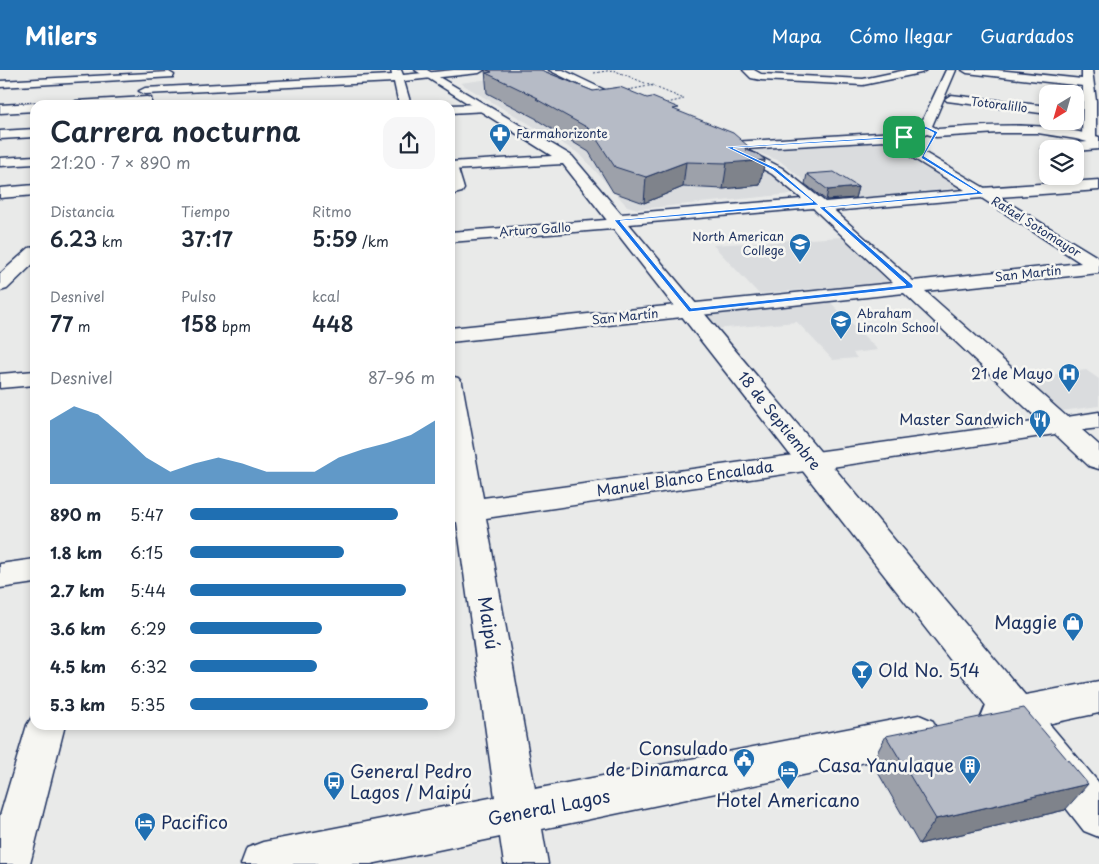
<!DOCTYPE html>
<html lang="es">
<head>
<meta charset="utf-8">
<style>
	:root { --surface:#fff; --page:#f6f6f7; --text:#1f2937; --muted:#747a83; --accent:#1f6fb2 }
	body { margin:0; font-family:"Playpen Sans",sans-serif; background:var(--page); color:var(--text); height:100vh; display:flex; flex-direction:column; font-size:19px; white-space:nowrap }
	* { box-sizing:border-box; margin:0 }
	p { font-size:16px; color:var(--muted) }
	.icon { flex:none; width:28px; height:28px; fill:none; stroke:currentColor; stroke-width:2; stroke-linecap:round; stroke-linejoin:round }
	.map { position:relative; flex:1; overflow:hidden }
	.side { position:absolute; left:30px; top:30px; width:425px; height:630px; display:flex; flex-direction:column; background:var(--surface); border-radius:15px; box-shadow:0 2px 8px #0003 }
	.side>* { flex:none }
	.needle { width:32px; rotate:217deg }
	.fabs { position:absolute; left:1039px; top:15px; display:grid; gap:10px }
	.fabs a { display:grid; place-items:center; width:45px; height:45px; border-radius:10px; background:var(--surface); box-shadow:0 2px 8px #0003; font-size:25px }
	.pin { position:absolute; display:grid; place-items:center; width:42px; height:42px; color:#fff; margin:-21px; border-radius:10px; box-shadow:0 2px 8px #0006 }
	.round { display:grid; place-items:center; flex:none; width:52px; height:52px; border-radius:15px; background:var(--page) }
	.overview { display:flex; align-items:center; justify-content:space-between; height:85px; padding:0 20px }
	h1 { font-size:28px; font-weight:600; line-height:38px }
	.figures { display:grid; grid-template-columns:repeat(3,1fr); gap:8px; height:85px; padding:5px 20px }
	.figures div { display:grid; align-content:center }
	.figures b { font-size:21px; font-weight:600 }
	.figures small { font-size:14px; font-weight:400 }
	.figures p { font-size:14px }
	.chart { height:140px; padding:10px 20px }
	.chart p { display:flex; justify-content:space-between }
	.chart svg { width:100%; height:90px; margin-top:5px; fill:var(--accent); opacity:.7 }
	ul { padding:0 20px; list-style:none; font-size:16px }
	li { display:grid; grid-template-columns:80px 60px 1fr; align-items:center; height:38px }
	li i { height:12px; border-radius:6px; background:var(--accent) }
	header { display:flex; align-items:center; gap:30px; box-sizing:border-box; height:70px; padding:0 25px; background:var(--accent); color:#fff }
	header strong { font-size:24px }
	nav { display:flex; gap:28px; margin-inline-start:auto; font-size:18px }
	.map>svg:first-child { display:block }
	.built { fill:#dadcde }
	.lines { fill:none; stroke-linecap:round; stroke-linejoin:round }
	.minor-casing { stroke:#1b2f5e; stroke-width:3 }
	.major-casing { stroke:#1b2f5e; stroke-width:3 }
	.path { stroke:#1b2f5e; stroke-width:1; stroke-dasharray:2 2; stroke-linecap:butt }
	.minor { fill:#f6f6f2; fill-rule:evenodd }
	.major { fill:#f6f6f2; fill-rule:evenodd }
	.wall { fill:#9da1aa; stroke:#1b2f5e }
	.shaded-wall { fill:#7f838b; stroke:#1b2f5e }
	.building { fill:#b6bbc6; stroke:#1b2f5e }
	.route { fill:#1a73e8; stroke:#fff; fill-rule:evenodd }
	.labels { text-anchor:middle; stroke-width:5; stroke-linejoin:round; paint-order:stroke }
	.far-street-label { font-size:12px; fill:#1b2f5e; stroke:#f6f6f2 }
	.far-poi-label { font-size:12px; fill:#1b2f5e; stroke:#f6f6f2; text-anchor:start }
	.poi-label { font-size:15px; fill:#1b2f5e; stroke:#f6f6f2; text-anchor:end }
	.street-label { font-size:15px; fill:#1b2f5e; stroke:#f6f6f2 }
	.near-street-label { font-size:18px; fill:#1b2f5e; stroke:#f6f6f2 }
	.near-poi-label { font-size:18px; fill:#1b2f5e; stroke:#f6f6f2; text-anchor:end }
</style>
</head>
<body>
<header>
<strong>Milers</strong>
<nav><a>Mapa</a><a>Cómo llegar</a><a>Guardados</a></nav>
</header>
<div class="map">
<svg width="1099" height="794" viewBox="0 0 1099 794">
	<rect width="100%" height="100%" fill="#e9eae9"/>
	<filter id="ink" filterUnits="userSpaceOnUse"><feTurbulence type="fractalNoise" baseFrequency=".02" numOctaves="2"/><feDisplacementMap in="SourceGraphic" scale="10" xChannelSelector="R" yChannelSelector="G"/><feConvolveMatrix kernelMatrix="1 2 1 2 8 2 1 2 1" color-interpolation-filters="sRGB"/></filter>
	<g filter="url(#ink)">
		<g class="built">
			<polygon points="556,0 769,102 792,124 638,139 627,136 580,84 460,13"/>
			<polygon points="883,73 959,118 857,129 843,120 818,122 780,91 749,79"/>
			<polygon points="842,167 889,212 759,224 713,175"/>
			<polygon points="828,230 878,280 853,283 857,288 833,290 797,252 714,259 703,243"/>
			<polygon points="1086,300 1099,309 1099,336 1061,341 1021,309"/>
		</g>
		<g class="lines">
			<g class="minor-casing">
				<g id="minor">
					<polygon points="391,0 401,0 403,5 454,0 484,0 479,3 404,11 411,35 399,35 394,12 145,24 139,21 145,18 392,5"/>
					<polygon points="743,0 754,0 761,4 863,9 906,0 926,0 921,3 863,15 761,10 751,8"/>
					<polygon points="962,0 997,0 1082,9 1082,0 1092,0 1096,31 1096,68 1091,72 1099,71 1099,79 1075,81 1075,79 1048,79 1048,83 1042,79 1049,75 1088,72 1082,68 1083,16 967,3"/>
					<polygon points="169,2 174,5 173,7 0,17 0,11"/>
					<polygon points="951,25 1048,36 1048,44 947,31 945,29"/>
					<polygon points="147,27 151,28 151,34 70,35 76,31"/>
					<polygon points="35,33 40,35 35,35 35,41 0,43 0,35"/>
					<polygon points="483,34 489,38 487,41 450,43 450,35"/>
					<polygon points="35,59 35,67 0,69 0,61"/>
					<polygon points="35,86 35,94 0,96 0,88"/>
					<polygon points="450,92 457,96 464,119 462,122 450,125"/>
					<polygon points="1099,110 1099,120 999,127 1099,188 1099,203 925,221 1067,347 1099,342 1099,358 1082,360 1099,375 1099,399 1089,396 1055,364 486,448 535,719 919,645 933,651 938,663 933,675 919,681 542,759 548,794 504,794 500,767 371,794 241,794 247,778 263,772 495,727 457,452 450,453 450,433 454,432 450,400 450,306 458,308 462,313 483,428 1040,351 904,223 450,272 450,258 893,213 815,140 813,137 815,134 827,134 913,211 1081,193 974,123 982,118"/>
					<polygon points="619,149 625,150 628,154 625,158 450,172 450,162"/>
					<polygon points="35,177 35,192 7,219 0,221 0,204 29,178"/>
					<polygon points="35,301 35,315 0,318 0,304"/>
					<polygon points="35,489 35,513 0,518 0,494"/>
					<polygon points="1099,611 1099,643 1000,664 986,659 981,647 986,635 1000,630"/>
					<polygon points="35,642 35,655 65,655 30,794 0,794 0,746 27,655"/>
				</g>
			</g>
			<g class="major-casing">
				<g id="major">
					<path d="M415,0H427L572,86L621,144L802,129L772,104L722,77L732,72L912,61L919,58L946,0H956L932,56L938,59C993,55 1045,51 1099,67V75L1076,69L1038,63H998L936,67L927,64L915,69L903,70L988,120L990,123L988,126L982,128L821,142L813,138L629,154L1099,713V767L1084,761L563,94L450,100V92L552,86ZM885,71L965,120L825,132L782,98L745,79Z"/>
					<polygon points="549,0 563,0 638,36 632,40 628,39"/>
					<polygon points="35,115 35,125 0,128 0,118"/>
				</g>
			</g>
			<g class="path">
				<polyline points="594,3 613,0 684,29"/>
				<polyline points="628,20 654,15"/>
				<polyline points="663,34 684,29"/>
			</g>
			<use href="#minor" class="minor"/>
			<use href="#major" class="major"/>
		</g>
		<g class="wall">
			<polygon points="485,0 541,0 593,21 679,42 747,81 765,90 760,115 723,119 683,117 644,133 613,122 589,82 537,50 537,49 487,23"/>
			<polygon points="807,104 858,117 855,128 826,130 805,114"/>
			<polygon points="886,666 1065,740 919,774 872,692"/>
		</g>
		<g class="shaded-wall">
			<polygon points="748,76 746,92 765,90 760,115 723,119 727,93"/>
			<polygon points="686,92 683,117 644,133 646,107"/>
			<polygon points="858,117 855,128 826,130 828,120"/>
			<polygon points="1088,714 1065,740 919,774 936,749"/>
		</g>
		<g class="building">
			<polygon points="487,0 541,0 593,21 620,17 647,28 652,27 679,38 673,39 733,63 748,76 745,78 746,80 758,84 765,90 727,93 686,92 646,107 615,97 590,59 536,29 538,28 486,3 492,2"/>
			<polygon points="834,102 858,117 828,120 807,104"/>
			<polygon points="1024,638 1088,714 936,749 886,666"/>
		</g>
	</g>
	<path class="route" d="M925,56L938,62L924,86L984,124L825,138L913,215V218L689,242L614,150L813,132L773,100L726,77L904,66L918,63ZM926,59L934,63L921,88L977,122L819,137L906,215L691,238L620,151L819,135L776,98L733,78L904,68L921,64Z"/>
	<defs>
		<g id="pharmacy-pin" transform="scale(1.125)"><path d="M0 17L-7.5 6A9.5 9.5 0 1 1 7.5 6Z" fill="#1f6fb2" stroke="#f6f6f2"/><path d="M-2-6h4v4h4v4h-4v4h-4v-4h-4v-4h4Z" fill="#fff"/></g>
		<g id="school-pin" transform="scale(1.125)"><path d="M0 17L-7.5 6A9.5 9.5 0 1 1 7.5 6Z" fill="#1f6fb2" stroke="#f6f6f2"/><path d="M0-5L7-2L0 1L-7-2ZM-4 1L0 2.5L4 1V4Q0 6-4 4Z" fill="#fff"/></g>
		<g id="hospital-pin" transform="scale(1.125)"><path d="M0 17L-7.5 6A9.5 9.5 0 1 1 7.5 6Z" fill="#1f6fb2" stroke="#f6f6f2"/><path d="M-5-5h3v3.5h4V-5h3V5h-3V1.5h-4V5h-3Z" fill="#fff"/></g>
		<g id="restaurant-pin" transform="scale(1.125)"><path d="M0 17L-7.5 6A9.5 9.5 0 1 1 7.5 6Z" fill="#1f6fb2" stroke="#f6f6f2"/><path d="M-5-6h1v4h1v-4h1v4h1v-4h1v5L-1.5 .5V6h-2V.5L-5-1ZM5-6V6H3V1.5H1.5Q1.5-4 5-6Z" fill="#fff"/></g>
		<g id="shop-pin" transform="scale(1.125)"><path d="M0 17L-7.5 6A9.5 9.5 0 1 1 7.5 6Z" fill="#1f6fb2" stroke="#f6f6f2"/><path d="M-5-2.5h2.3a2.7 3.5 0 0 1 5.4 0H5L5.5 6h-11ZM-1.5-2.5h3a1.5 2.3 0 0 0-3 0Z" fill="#fff"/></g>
		<g id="bar-pin" transform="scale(1.125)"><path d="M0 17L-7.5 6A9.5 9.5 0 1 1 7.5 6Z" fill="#1f6fb2" stroke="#f6f6f2"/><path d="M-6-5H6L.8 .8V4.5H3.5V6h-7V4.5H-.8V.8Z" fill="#fff"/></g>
		<g id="civic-pin" transform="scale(1.125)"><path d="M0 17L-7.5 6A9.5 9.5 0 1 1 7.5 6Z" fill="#1f6fb2" stroke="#f6f6f2"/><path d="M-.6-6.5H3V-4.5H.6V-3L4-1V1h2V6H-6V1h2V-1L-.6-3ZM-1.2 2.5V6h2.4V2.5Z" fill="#fff"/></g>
		<g id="building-pin" transform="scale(1.125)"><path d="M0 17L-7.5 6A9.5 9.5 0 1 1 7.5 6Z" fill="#1f6fb2" stroke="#f6f6f2"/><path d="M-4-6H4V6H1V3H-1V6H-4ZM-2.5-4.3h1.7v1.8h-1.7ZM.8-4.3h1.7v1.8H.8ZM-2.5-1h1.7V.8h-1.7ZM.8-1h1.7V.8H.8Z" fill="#fff"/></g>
		<g id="hotel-pin" transform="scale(1.125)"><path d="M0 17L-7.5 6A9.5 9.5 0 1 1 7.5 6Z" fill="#1f6fb2" stroke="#f6f6f2"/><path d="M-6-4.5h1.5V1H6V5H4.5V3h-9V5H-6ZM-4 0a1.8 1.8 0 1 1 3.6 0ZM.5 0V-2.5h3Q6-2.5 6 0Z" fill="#fff"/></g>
		<g id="bus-pin" transform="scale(1.125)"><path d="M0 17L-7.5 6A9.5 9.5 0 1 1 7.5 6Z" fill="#1f6fb2" stroke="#f6f6f2"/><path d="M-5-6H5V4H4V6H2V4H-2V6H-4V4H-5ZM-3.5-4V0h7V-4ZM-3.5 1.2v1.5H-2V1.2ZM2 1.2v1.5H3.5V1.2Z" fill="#fff"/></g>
	</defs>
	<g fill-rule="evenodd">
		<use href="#pharmacy-pin" x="500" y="64"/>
		<use href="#school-pin" x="800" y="174"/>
		<use href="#school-pin" x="841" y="251"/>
		<use href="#hospital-pin" x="1069" y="304"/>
		<use href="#restaurant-pin" x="1040" y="350"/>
		<use href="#shop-pin" x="1073" y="553"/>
		<use href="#bar-pin" x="862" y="601"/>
		<use href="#civic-pin" x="744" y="689"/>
		<use href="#building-pin" x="970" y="696"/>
		<use href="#hotel-pin" x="788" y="701"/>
		<use href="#bus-pin" x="334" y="712"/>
		<use href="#hotel-pin" x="145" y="753"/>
	</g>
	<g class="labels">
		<g class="far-street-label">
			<text transform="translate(999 35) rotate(7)" y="4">Totoralillo</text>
			<text transform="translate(1036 157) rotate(32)" y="4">Rafael Sotomayor</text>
			<text transform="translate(535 160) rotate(-4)" y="4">Arturo Gallo</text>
			<text transform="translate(1028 204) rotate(-6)" y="4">San Martín</text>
			<text transform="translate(625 247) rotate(-6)" y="4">San Martín</text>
		</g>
		<g class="far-poi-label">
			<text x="516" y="68">Farmahorizonte</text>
			<text x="784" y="171" text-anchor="end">North American<tspan x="784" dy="14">College</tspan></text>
			<text x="857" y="248">Abraham<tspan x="857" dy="14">Lincoln School</tspan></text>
		</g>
		<g class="poi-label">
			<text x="1053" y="309">21 de Mayo</text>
			<text x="1024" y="355">Master Sandwich</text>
		</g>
		<g class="street-label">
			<text transform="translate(779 351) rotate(51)" y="5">18 de Septiembre</text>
			<text transform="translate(685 409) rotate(-8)" y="5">Manuel Blanco Encalada</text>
		</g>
		<g class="near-street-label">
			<text transform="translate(488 553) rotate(81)" y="6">Maipú</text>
			<text transform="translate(549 738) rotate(-11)" y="6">General Lagos</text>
		</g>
		<g class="near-poi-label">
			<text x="1057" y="559">Maggie</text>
			<text x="878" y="607" text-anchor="start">Old No. 514</text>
			<text x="728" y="685">Consulado<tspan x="728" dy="21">de Dinamarca</tspan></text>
			<text x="954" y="702">Casa Yanulaque</text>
			<text x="350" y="708" text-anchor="start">General Pedro<tspan x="350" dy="21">Lagos / Maipú</tspan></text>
			<text x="788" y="737" text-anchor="middle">Hotel Americano</text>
			<text x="161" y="759" text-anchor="start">Pacifico</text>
		</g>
	</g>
</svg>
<div class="fabs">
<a><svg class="needle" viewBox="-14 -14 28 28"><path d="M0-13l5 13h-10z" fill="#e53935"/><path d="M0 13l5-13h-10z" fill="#747a83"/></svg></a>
<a><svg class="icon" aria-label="layers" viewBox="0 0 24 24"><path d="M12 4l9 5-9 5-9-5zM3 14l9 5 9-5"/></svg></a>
</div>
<div class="pin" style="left:904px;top:67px;background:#1e9e55"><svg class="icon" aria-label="arrive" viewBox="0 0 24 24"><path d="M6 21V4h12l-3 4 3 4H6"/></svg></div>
<section class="side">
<div class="overview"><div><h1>Carrera nocturna</h1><p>21:20 · 7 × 890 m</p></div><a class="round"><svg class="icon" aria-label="share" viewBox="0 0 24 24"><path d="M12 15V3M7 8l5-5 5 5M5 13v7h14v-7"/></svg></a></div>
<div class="figures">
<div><p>Distancia</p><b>6.23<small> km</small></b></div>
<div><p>Tiempo</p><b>37:17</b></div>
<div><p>Ritmo</p><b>5:59<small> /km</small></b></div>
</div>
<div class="figures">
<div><p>Desnivel</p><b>77<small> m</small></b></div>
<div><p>Pulso</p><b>158<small> bpm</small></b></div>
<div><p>kcal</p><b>448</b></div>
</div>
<div class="chart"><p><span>Desnivel</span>87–96 m</p>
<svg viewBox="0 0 160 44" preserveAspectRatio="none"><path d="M0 44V13L10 6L20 10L30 20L40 31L50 38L60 34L70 31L80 34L90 38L100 38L110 38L120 31L130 27L140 24L150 20L160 13V44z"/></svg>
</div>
<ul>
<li><b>890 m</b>5:47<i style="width:85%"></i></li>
<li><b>1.8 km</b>6:15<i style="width:63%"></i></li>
<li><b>2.7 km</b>5:44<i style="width:88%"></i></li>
<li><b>3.6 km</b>6:29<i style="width:54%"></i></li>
<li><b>4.5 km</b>6:32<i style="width:52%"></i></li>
<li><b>5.3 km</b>5:35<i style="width:97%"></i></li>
</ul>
</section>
</div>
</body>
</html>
